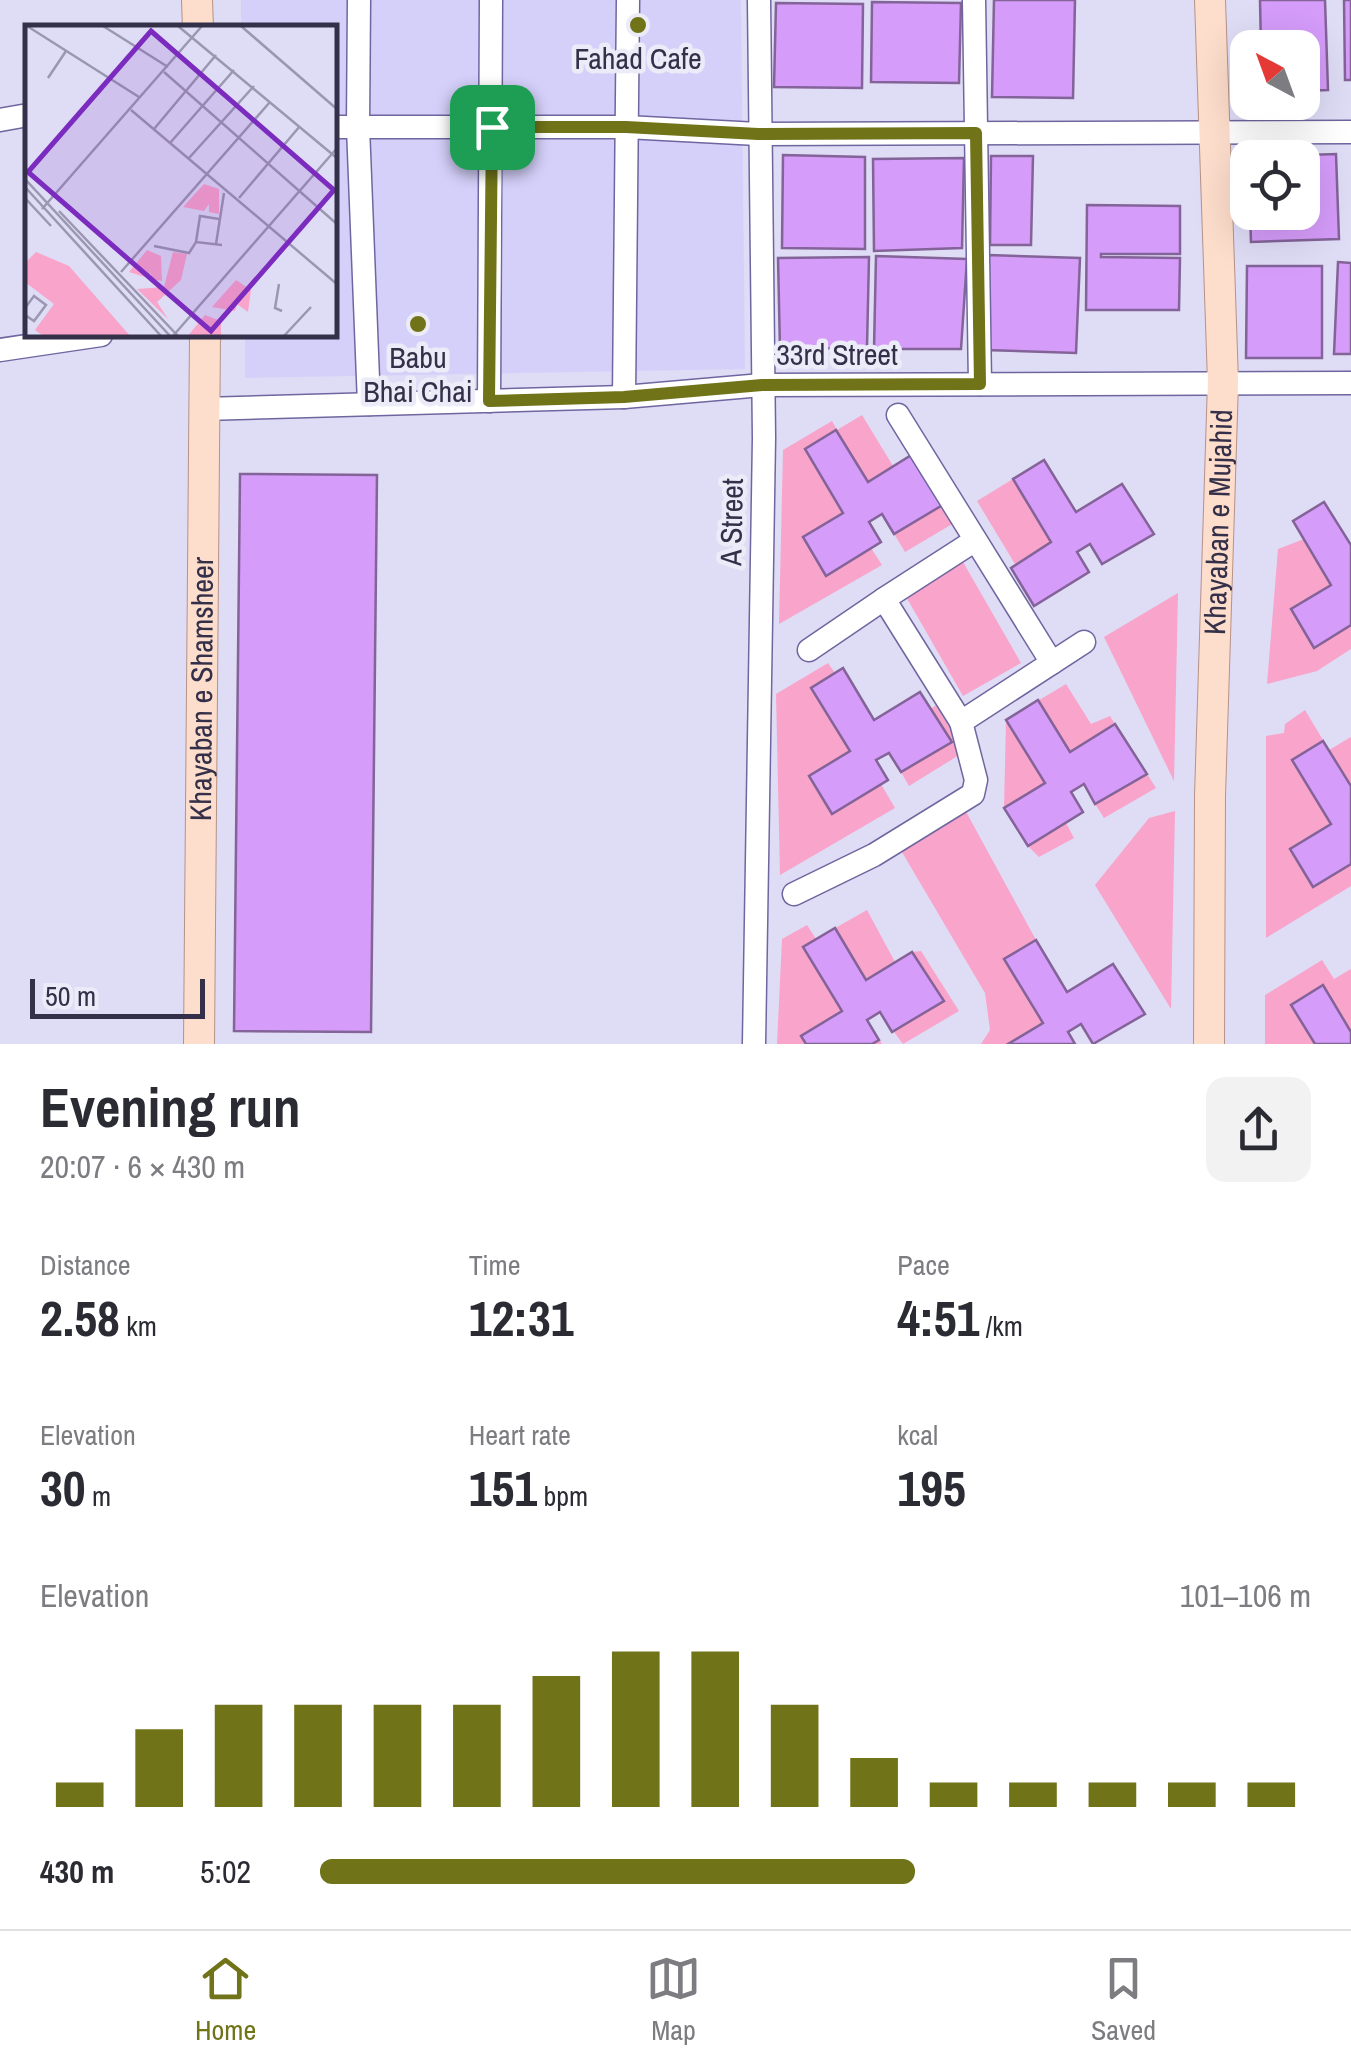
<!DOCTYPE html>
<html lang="en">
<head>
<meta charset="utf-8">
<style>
	:root { --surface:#fff; --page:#f2f2f3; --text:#2b2b33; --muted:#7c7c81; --line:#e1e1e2; --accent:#707318 }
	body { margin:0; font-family:"Archivo Narrow",sans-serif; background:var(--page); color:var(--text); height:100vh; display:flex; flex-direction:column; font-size:38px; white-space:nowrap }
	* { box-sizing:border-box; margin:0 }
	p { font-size:32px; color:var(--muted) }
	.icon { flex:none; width:55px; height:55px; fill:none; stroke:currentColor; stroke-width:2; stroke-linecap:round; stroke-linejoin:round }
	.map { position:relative; height:1044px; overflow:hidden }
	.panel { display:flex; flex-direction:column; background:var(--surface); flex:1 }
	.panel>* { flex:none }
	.needle { width:65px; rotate:319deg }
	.fabs { position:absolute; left:1230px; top:30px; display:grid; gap:20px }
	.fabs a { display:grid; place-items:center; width:90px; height:90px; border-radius:20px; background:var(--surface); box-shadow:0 10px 40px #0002; font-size:50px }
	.scale { position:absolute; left:30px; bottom:25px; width:175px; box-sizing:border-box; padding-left:10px; border:5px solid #343049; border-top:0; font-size:28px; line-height:35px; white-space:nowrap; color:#343049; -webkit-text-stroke:8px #ecebf8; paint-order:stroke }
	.pin { position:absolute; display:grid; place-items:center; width:85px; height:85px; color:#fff; margin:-42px; border-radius:20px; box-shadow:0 5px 15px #0006 }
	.round { display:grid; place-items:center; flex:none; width:105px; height:105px; border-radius:20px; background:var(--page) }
	.overview { display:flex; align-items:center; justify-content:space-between; height:170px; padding:0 40px }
	h1 { font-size:55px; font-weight:700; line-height:75px }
	.metrics { display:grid; grid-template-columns:repeat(3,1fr); gap:15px; height:170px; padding:10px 40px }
	.metrics div { display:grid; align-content:center }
	.metrics b { font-size:50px; font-weight:700 }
	.metrics small { font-size:28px; font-weight:400 }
	.metrics p { font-size:28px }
	.chart { height:280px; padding:20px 40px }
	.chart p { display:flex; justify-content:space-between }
	.chart svg { width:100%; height:180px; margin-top:10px; stroke:var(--accent); stroke-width:6 }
	ul { padding:0 40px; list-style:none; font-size:32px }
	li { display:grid; grid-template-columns:160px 120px 1fr; align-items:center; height:75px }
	li i { height:25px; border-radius:12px; background:var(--accent) }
	.tab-bar { display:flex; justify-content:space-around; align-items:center; height:140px; border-top:2px solid var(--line); background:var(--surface); font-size:28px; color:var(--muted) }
	.tab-bar a { display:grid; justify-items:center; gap:5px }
	.tab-bar .active { color:var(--accent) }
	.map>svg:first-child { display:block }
	.built { fill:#d5d0fa }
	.green { fill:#f9a4ca }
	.building { fill:#d59cfa; stroke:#836398; stroke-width:2.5 }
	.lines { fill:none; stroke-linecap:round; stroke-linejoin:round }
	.minor-casing { stroke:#6f669f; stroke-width:25 }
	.major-casing { stroke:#b69287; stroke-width:32 }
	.minor { stroke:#fff; stroke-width:22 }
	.major { stroke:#fdddcb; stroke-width:30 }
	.route-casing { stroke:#fff; stroke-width:20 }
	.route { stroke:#707318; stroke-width:12 }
	.poi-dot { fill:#707318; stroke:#ecebf8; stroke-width:4 }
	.labels { text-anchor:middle; stroke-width:9; stroke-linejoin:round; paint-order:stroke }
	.poi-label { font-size:30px; fill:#343049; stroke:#ecebf8 }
	.street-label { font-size:30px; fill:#343049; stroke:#ecebf8 }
	.inset-road { fill:none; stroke:#9b97b1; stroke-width:2.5 }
	.view { fill:#7b2cbf; fill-opacity:0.15; stroke:#7b2cbf; stroke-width:5 }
	.inset-edge { fill:none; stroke:#343049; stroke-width:5 }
</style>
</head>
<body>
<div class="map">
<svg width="1351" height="1044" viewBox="0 0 1351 1044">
	<rect width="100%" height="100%" fill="#dfdcf6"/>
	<polygon class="built" points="241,0 741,0 745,369 245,378 245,335 335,335 335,28 241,27"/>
	<g class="green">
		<polygon points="862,415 893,466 913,454 954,523 905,552 882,514 870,522 881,542 871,548 882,565 779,624 783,450 832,421 837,430"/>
		<polygon points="1013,479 1051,542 1015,564 977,501"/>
		<polygon points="1304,539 1331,585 1291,610 1314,647 1351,625 1351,649 1317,671 1267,684 1278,549"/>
		<polygon points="963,562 1021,663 963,696 905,595"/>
		<polygon points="1178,593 1174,781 1104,637"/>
		<polygon points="828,663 835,673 812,688 850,751 881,784 895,808 780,875 776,694"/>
		<polygon points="1066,684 1091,724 1110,716 1156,788 1104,818 1083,785 1071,793 1083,812 1066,823 1074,838 1039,857 1028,846 1004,808 1006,720"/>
		<polygon points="936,705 964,752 909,786 901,772 931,709"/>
		<polygon points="1305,710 1329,750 1351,737 1351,886 1266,938 1266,736 1284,733 1285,724"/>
		<polygon points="964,808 1036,940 1004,960 1043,1023 1008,1044 981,1044 990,1030 985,993 899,847"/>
		<polygon points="1175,811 1171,1009 1095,885 1149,818"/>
		<polygon points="867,910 895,962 912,952 921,951 959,1011 903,1044 880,1013 868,1021 882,1044 777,1044 782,939 807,925 816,939"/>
		<polygon points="1322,960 1334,979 1351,969 1351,1044 1265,1044 1265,995"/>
	</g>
	<g class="building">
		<polygon points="994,0 1075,0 1073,98 992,97"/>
		<polygon points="1260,0 1325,0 1328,90 1302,91 1302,48 1261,48"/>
		<polygon points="1344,0 1351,0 1351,80 1345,80"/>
		<polygon points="872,2 961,3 959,83 871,82"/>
		<polygon points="776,3 863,4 862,88 774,87"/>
		<polygon points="1336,154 1339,239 1251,242 1250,212 1302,212 1302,158 1249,157"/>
		<polygon points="783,155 865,157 865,249 782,248"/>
		<polygon points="991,156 1033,156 1031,245 990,245"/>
		<polygon points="964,158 962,248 874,251 873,159"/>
		<polygon points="1087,205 1180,206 1180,254 1101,254 1101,257 1180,258 1179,310 1086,310"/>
		<polygon points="988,255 1080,258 1076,353 985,350"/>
		<polygon points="876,256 967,259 961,349 874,349"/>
		<polygon points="869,257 867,347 780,350 778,258"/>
		<polygon points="1338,262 1351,263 1351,354 1334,354"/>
		<polygon points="1247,266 1322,266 1322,358 1246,358"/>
		<polygon points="836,430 868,482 913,454 946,503 894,534 882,514 869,522 881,542 826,576 803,537 843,513 805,449"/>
		<polygon points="1044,460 1076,512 1122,484 1154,534 1102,564 1090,544 1077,552 1089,572 1034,606 1011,568 1051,542 1013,479"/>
		<polygon points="240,474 377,475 371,1032 234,1031"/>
		<polygon points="1324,502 1351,545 1351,625 1314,648 1291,609 1331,585 1293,521"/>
		<polygon points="843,668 874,720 920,692 952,742 901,772 889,753 876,760 888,780 832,814 809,776 850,751 811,688"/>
		<polygon points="1038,700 1070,752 1115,724 1147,774 1095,804 1084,784 1071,792 1083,812 1028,846 1004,808 1045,783 1006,720"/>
		<polygon points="1323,741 1351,786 1351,864 1313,887 1290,849 1331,824 1292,760"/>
		<polygon points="835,928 866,980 912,952 944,1001 892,1032 880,1012 867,1020 879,1040 872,1044 806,1044 801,1036 842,1011 803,947"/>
		<polygon points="1036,940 1067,992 1113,964 1145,1014 1093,1044 1081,1024 1068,1032 1075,1044 1008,1044 1043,1023 1004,959"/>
		<polygon points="1323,985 1351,1032 1351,1044 1315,1044 1291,1005"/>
	</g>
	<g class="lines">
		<g class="minor-casing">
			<g id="minor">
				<polyline points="359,0 358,127 369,404"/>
				<polyline points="974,0 980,384"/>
				<polyline points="0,120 28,115"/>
				<polyline points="335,127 626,127 758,134 1351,132"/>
				<polyline points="0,350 101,335"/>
				<polyline points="624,397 628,0"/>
				<polyline points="489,401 491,0"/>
				<polyline points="204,409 624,397 762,385 1351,383"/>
				<polyline points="898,415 1052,663"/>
				<polyline points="809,650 884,599"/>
				<polyline points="961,722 884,599 974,541"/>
				<polyline points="794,894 874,855 973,794 976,780 961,722 1084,642"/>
				<polyline points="754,1044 764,438 759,0"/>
			</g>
		</g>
		<g class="major-casing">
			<g id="major">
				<polyline points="197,0 198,28"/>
				<path id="s1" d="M199,1044L205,335"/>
				<path id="s2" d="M1209,1044L1210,796L1223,382L1210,0"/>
			</g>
		</g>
		<use href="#minor" class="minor"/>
		<use href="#major" class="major"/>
	</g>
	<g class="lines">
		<g class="route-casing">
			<polygon id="route" points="492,127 626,127 758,134 976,133 980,384 762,385 624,397 489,401"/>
		</g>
		<use href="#route" class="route"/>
	</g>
	<g class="poi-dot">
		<circle cx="638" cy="25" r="10"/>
		<circle cx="418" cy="324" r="10"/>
	</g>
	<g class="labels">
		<g class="poi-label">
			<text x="638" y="69">Fahad Cafe</text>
			<text x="418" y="368">Babu<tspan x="418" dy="34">Bhai Chai</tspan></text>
		</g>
		<g class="street-label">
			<text x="837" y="365">33rd Street</text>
			<text transform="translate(732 522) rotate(-89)" y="10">A Street</text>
			<text dy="10" stroke="none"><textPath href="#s2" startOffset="522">Khayaban e Mujahid</textPath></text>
			<text dy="10" stroke="none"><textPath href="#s1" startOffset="355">Khayaban e Shamsheer</textPath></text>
		</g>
	</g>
	<g transform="translate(25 25)">
		<rect width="312" height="312" fill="#dfdcf6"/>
		<path d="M179,159L194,164V189L184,187V179L179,186L158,182ZM122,225L136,231L137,256L125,254L126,247L123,253L104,247ZM11,227L44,241L106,312H20L10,305L29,279L0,257V238ZM148,227L162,229L156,255L132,277L143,294L112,264L139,262ZM211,255L226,265L223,287L212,279L210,286L187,282ZM180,290L196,296V312H162Z" fill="#f9a4ca"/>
		<path class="inset-road" d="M2,1L114,72M78,1L143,42M153,1L313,134M216,1L313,85M139,47L313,200M23,53L41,26M106,85L313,260M129,104L191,30M145,118L209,45M164,133L229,61M0,154L146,312M0,162L137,312M0,173L26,201M214,173L275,101M17,184L177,1M34,186L154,312M171,217L175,191L194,194M191,219L199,168M129,221L164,228L171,217L197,220M96,247L245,77M254,259L250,283L257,286M0,283L9,271L21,280L9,296L0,290M147,312L313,122M258,312L286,282"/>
		<path class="view" d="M126,6L309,165L186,306L3,147Z"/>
		<rect width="312" height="312" class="inset-edge"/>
	</g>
</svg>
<div class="fabs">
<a><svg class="needle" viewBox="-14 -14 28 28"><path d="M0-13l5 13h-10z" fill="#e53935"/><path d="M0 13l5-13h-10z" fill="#7c7c81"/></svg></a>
<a><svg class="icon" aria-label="locate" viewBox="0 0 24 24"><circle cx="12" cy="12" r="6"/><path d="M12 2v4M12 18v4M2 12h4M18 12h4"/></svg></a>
</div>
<div class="scale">50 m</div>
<div class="pin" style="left:492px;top:127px;background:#1e9e55"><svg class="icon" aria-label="arrive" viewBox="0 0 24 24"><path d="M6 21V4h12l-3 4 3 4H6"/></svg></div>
</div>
<section class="panel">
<div class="overview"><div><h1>Evening run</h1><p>20:07 · 6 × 430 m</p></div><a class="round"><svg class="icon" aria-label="share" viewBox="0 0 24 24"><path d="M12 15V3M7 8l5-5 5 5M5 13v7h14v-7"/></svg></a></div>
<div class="metrics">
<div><p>Distance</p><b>2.58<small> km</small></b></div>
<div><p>Time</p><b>12:31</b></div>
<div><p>Pace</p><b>4:51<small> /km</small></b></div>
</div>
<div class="metrics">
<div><p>Elevation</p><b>30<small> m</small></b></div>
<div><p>Heart rate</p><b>151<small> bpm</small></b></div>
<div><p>kcal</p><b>195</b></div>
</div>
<div class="chart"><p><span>Elevation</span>101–106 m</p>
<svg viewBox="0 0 160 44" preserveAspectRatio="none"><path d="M5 44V38M15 44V25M25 44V19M35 44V19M45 44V19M55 44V19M65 44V12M75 44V6M85 44V6M95 44V19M105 44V32M115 44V38M125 44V38M135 44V38M145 44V38M155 44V38"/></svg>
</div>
<ul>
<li><b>430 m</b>5:02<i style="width:60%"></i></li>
</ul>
</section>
<nav class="tab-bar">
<a class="active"><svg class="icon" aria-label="home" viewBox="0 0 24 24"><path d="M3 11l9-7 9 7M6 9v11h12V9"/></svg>Home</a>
<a><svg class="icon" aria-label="map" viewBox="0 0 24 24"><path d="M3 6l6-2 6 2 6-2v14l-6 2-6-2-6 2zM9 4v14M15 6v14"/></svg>Map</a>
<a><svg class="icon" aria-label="saved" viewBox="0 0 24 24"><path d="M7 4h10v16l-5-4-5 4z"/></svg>Saved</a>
</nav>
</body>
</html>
